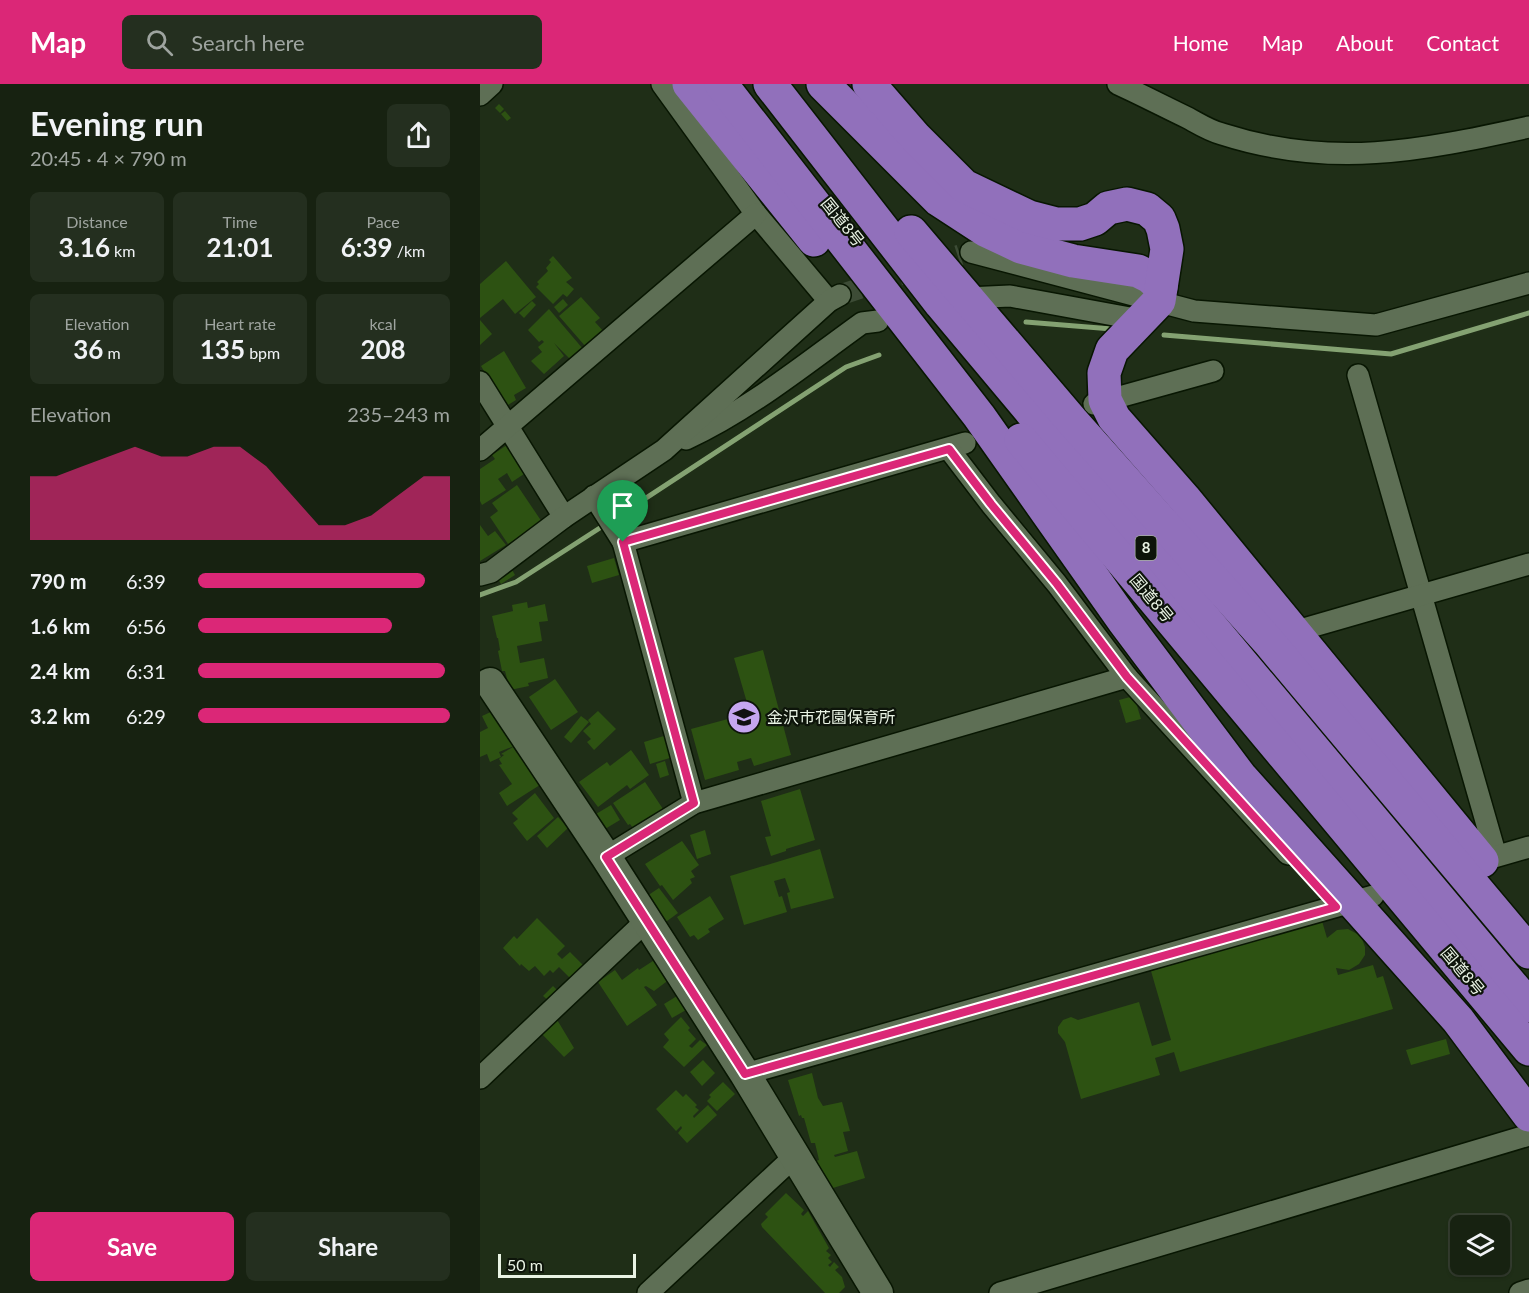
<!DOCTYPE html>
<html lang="en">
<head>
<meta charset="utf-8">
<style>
	:root { --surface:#172211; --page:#242f1f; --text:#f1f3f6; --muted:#9ea49f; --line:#363f31; --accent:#db2777 }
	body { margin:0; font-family:Lato,"Noto Sans JP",sans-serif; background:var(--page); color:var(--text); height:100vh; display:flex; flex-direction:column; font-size:22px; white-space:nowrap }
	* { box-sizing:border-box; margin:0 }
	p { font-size:20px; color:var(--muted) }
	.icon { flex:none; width:33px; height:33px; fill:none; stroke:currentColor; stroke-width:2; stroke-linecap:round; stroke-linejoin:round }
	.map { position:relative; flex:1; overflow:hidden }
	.panel { display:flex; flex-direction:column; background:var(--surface); width:480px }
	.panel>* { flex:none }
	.buttons { position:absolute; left:970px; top:1131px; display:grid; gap:12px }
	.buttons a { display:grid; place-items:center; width:60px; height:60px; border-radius:9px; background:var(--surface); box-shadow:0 2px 4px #0004,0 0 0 2px var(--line); font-size:30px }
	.scale { position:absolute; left:18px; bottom:15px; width:138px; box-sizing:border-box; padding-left:6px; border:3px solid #e9f3e4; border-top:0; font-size:16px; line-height:21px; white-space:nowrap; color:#e9f3e4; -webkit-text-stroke:4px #0d140a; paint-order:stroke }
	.pin { position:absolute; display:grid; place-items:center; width:51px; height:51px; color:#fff; margin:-62px -26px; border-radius:50% 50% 50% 0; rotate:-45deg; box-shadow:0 0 6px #0007 }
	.pin .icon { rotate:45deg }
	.round { display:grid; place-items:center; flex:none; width:63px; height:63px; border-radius:9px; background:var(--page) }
	.head { display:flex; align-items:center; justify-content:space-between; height:102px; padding:0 30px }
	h1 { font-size:33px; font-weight:700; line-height:45px }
	.figures { display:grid; grid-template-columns:repeat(3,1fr); gap:9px; height:102px; padding:6px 30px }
	.figures div { display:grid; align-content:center; border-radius:9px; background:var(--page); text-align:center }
	.figures b { font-size:26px; font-weight:700 }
	.figures small { font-size:16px; font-weight:400 }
	.figures p { font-size:16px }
	.chart { height:168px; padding:12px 30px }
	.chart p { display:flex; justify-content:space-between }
	.chart svg { width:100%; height:108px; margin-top:6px; fill:var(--accent); opacity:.7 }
	.cta { display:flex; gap:12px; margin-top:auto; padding:12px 30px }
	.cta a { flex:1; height:69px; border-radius:9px; background:var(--accent); color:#fff; font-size:24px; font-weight:700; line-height:69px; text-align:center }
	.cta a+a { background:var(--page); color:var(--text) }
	ul { padding:0 30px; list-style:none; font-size:20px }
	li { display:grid; grid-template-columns:96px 72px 1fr; align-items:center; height:45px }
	li i { height:15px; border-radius:8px; background:var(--accent) }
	header { display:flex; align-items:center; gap:36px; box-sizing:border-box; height:84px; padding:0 30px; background:var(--accent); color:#fff }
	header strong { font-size:28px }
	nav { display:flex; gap:33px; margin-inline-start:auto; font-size:21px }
	.search { width:420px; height:54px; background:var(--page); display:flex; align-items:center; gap:15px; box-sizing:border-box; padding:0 21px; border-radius:9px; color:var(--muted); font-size:22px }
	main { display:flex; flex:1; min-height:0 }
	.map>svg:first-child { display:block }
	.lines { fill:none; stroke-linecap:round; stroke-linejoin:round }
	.stream { stroke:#84a272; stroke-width:5 }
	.building { fill:#2d5212 }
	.street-tunnel { stroke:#3d4c36; stroke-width:21; stroke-dasharray:21 10; stroke-linecap:butt }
	.street-casing { stroke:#081602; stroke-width:24 }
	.secondary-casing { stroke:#081602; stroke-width:33 }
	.highway-casing { stroke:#081602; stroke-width:36 }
	.street { stroke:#5e6f55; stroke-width:21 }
	.secondary { stroke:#5e6f55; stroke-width:30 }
	.highway { stroke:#9170bb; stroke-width:33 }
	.route-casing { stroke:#fff; stroke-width:12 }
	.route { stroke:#db2777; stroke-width:8 }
	.labels { text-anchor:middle; stroke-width:4.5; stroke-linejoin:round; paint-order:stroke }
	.shield { fill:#0d140a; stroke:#a7b0a3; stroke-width:1.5 }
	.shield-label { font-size:15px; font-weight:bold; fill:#e9f3e4 }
	.street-label { font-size:16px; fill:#e9f3e4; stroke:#0d140a }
	.poi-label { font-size:16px; fill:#e9f3e4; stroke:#0d140a; text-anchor:start }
</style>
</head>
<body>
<header>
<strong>Map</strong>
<div class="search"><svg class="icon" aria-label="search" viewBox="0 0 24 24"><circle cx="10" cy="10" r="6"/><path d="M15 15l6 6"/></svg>Search here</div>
<nav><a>Home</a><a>Map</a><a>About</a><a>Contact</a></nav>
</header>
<main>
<section class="panel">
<div class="head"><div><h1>Evening run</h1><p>20:45 · 4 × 790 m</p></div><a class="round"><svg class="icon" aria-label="share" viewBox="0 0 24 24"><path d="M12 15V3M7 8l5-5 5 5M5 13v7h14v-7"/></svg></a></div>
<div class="figures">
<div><p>Distance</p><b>3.16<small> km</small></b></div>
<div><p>Time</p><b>21:01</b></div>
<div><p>Pace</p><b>6:39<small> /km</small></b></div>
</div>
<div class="figures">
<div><p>Elevation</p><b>36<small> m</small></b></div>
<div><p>Heart rate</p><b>135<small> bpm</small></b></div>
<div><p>kcal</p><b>208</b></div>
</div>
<div class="chart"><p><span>Elevation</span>235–243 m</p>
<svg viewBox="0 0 160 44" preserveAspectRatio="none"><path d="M0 44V18L10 18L20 14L30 10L40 6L50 10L60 10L70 6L80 6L90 14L100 26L110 38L120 38L130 34L140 26L150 18L160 18V44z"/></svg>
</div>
<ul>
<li><b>790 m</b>6:39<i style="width:90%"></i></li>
<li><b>1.6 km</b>6:56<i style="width:77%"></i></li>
<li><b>2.4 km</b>6:31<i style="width:98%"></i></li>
<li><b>3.2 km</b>6:29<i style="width:100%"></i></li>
</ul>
<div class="cta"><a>Save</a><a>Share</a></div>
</section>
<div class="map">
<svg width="1049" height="1209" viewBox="0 0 1049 1209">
	<rect width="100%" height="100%" fill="#1f2e17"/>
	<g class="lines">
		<g class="stream">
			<polyline points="546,238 632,245"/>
			<polyline points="684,251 911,270 1049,229"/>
			<polyline points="134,435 366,283 399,271"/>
			<polyline points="0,511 36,498 126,440"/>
		</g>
	</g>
	<g class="building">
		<polygon points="19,20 24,25 20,29 15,24"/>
		<polygon points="25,27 31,34 27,37 21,30"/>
		<polygon points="73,172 92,194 86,198 94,205 87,213 83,210 73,220 56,203 59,200 57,198 68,187 66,184 71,178 69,176"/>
		<polygon points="26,177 56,213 35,230 23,215 0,234 0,200"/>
		<polygon points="101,213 120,234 115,238 124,248 106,263 79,232"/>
		<polygon points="83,215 88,221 79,229 74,223"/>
		<polygon points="52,217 56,221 44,234 39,229"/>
		<polygon points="69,225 103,265 91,276 74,259 84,272 64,290 51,277 62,268 58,263 64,258 62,256 59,258 48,246"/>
		<polygon points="0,236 12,250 0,261"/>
		<polygon points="24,267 46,304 34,311 36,316 25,323 1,282"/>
		<polygon points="27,361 44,390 32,398 27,389 18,395 26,406 2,421 0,417 0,385 15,375 12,371"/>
		<polygon points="37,401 62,438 28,460 10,433 18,427 12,419"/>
		<polygon points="0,441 8,452 15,447 26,461 0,477"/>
		<polygon points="134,474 139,491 112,499 107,482"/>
		<polygon points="30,482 35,491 21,500 15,490"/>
		<polygon points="47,518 48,524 65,520 68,537 59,538 62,557 37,562 40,579 64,574 68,594 48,599 49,602 30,606 25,587 22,587 18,567 20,566 18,554 17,554 12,532 33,527 32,521"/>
		<polygon points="283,566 311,671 274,682 271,674 257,678 259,686 225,696 211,645 270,629 254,574"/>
		<polygon points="75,595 98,628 71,646 49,613"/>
		<polygon points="654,612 661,635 646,639 639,616"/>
		<polygon points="15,626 26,652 29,650 34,662 19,668 21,673 10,678 7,670 0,673 0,648 8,644 2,632"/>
		<polygon points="118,627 136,645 114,666 107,658 111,655 103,647 111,640 108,636"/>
		<polygon points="101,632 109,638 91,659 84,653"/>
		<polygon points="187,651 193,673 170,680 164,658"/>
		<polygon points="33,663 37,669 41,666 63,699 27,722 19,709 32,700 19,681 22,680 19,675 24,671 21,670"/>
		<polygon points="151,666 169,691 150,705 147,701 118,723 99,698 127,678 130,682"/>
		<polygon points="185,677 189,691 180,694 176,680"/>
		<polygon points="165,698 183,725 153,744 150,740 148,741 133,719"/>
		<polygon points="320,705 335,756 306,765 306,767 291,772 285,753 291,752 281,717"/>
		<polygon points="55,709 74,734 47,757 33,739 38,735 32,729"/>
		<polygon points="131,721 140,736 125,745 116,730"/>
		<polygon points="78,733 88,744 67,764 57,752"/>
		<polygon points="225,746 231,770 217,775 210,751"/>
		<polygon points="202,757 219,781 211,787 215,793 210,795 212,799 193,816 182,801 180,802 165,780"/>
		<polygon points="340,765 354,814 311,825 307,809 310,808 305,794 294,797 299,813 302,812 307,828 264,841 250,792"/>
		<polygon points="179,804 198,829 183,840 167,812"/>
		<polygon points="230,812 244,835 228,845 230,848 218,856 214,851 210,853 197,833"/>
		<polygon points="57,834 85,862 77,870 82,875 90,868 105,883 92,896 79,883 73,889 70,886 64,892 55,882 49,887 41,880 40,882 23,864 34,852 37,855"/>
		<polygon points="842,837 847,854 857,846 868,845 881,852 885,863 885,871 879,880 869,886 856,884 858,891 893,881 897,894 903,892 913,925 700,988 694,968 675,974 680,991 601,1015 585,958 578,949 578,943 583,936 591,933 598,936 659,918 672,962 691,956 671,887"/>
		<polygon points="176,875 190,895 174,907 166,902 164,903 177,921 147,942 118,898 135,886 142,896 158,884 159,886"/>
		<polygon points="73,902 79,908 69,917 63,912"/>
		<polygon points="197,912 206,926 192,934 184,920"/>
		<polygon points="201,933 210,944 208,946 216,955 209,962 212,964 220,956 227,961 204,983 183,963 189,956 184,950"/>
		<polygon points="76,934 94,964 84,973 61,949"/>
		<polygon points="966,955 970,970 931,981 926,966"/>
		<polygon points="223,976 235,989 222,1002 210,988"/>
		<polygon points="332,989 338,1014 343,1022 362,1018 370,1047 363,1048 368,1067 354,1071 355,1073 377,1067 385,1094 353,1104 336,1077 339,1076 335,1059 331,1059 324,1034 322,1034 321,1031 319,1032 308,996"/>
		<polygon points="243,998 255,1010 237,1027 227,1017 231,1013 229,1011"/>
		<polygon points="196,1006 203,1013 206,1010 217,1021 215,1023 219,1026 213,1032 214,1034 228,1021 237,1031 207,1059 198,1049 202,1044 201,1042 196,1047 176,1025"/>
		<polygon points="306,1109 324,1126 321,1130 323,1132 328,1127 349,1164 346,1167 351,1171 348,1174 352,1178 348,1181 350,1183 354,1178 359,1183 355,1186 362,1193 365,1203 359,1209 345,1209 282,1143 281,1140 288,1133 285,1130"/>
	</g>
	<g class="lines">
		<polyline class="street-tunnel" points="360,211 480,171"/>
		<g class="street-casing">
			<g id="street">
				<polyline points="182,0 276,130 349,217"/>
				<path d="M638,0C662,11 685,23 708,34C719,40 730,47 742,50C851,85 940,67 1049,43"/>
				<polyline points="0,11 12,0"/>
				<polyline points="491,168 714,227 896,241 1049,199"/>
				<polyline points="487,214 530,212 661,236"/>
				<polyline points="878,291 1016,772"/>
				<polyline points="0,298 84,433"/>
				<polyline points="614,320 733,287"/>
				<path d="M206,355C269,326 325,280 382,239L398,237"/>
				<polyline points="0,366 276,130"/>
				<polyline points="114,412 143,458"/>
				<polyline points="0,491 11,488 84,433 184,366 349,217 360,211"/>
				<polyline points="813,548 1049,480"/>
				<polyline points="647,593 808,770"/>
				<polyline points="214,719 143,458 485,359"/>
				<polyline points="126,773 214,719 647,593 577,500 511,420 469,365"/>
				<polyline points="1004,776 1049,763"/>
				<polyline points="265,990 893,812"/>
				<polyline points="0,994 167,836"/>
				<polyline points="168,1209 315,1072"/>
				<polyline points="520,1209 1049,1051"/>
				<polyline points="1040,1209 1049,1206"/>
			</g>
		</g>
		<g class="secondary-casing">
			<polyline id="secondary" points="10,599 126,773 265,990 398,1209"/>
		</g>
		<g class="highway-casing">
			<g id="highway">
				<polyline points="209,0 334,156"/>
				<polyline points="241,0 499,332 643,536 760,692 978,936 1049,1031"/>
				<polyline points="290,0 461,220 1049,922"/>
				<polyline points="343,0 459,116 505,146 541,163 593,177 658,187 670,193 681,203"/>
				<polyline points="389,0 436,54 484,102 549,133 576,140 600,140 615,135 628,124 647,120 667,125 679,135 683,145 687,165 679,217 632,266 624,289 625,316 634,334 704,414 1002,777"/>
				<polyline points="431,148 592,337 788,557 1049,868"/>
				<polyline points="541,356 1049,965"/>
			</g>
		</g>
		<use href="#street" class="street"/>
		<use href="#secondary" class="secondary"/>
		<use href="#highway" class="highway"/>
	</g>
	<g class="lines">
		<g class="route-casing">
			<polygon id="route" points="469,365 511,420 577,500 647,593 856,823 265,990 126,773 214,719 143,458"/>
		</g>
		<use href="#route" class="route"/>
	</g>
	<defs>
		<g id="school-disc" transform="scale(1.725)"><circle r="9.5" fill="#c5a6f0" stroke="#0d140a"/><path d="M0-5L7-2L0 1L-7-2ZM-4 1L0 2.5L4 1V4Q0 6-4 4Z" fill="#111"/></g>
	</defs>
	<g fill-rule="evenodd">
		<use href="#school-disc" x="264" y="633"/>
	</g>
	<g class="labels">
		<rect class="shield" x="655.5" y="452" width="21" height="24" rx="4.5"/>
		<g class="shield-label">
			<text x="666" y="469">8</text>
		</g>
		<g class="street-label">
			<text transform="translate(363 138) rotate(51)" y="6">国道8号</text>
			<text transform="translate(672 514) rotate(50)" y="6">国道8号</text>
			<text transform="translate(983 887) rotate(50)" y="6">国道8号</text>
		</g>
		<g class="poi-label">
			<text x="287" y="639">金沢市花園保育所</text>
		</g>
	</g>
</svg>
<div class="buttons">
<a><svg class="icon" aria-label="layers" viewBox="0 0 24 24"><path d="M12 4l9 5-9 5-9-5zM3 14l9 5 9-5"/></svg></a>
</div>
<div class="scale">50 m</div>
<div class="pin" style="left:143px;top:458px;background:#1e9e55"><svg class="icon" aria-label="arrive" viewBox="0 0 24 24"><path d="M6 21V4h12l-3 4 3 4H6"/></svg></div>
</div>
</main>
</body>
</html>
